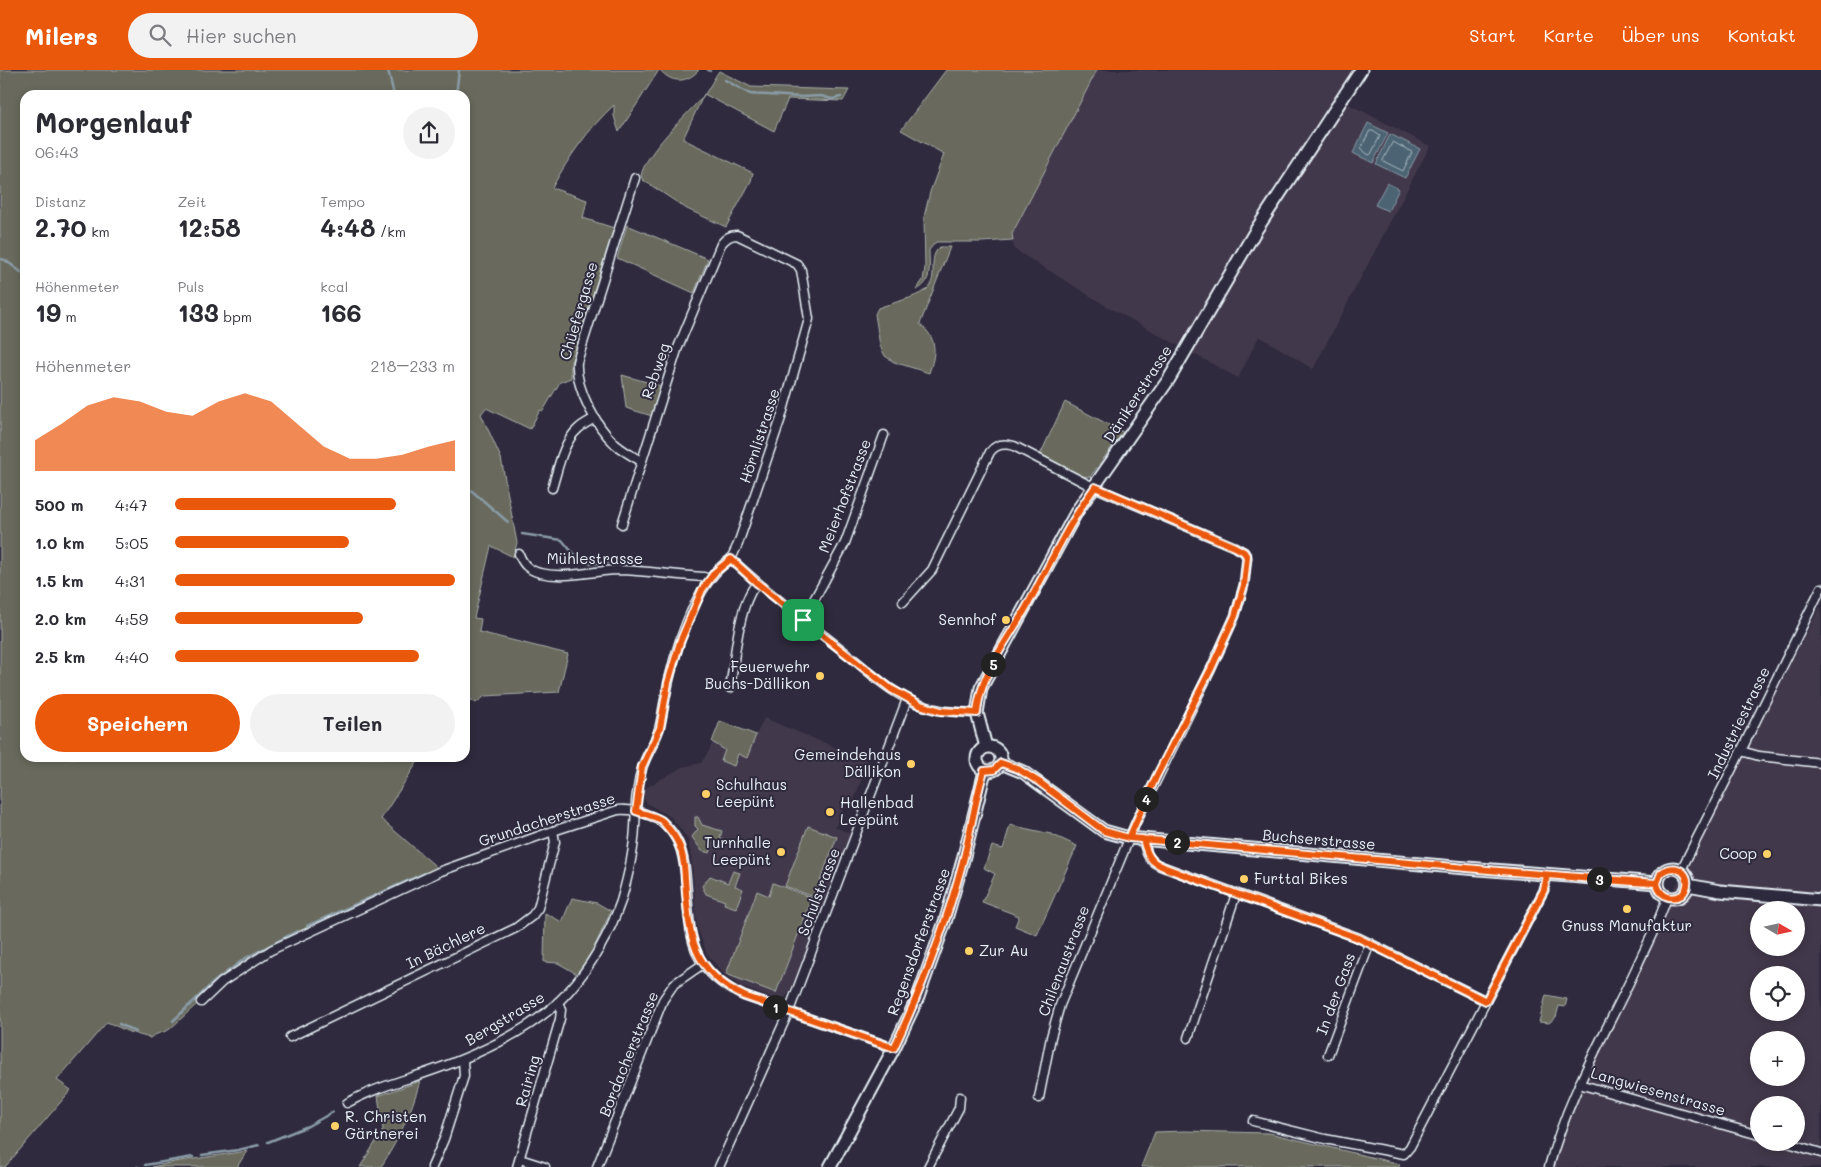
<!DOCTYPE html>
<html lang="de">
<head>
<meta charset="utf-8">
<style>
	:root { --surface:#fff; --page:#f2f2f3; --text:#2b2b33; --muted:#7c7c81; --accent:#ea580c }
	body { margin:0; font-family:Mali,sans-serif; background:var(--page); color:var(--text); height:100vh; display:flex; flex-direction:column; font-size:19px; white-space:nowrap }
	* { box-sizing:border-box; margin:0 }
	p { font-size:16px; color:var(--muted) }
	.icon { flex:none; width:28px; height:28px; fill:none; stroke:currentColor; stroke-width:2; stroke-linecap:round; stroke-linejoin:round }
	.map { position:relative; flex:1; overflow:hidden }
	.side { position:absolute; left:20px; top:20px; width:450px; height:672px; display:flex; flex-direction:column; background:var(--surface); border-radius:15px; box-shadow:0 2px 8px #0003 }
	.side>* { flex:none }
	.needle { width:32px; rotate:99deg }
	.tools { position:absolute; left:1750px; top:831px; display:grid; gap:10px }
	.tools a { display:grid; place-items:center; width:55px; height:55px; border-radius:50%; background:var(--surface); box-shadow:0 2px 8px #0003; font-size:25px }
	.pin { position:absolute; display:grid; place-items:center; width:42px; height:42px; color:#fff; margin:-21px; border-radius:10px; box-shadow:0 2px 8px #0006 }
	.km { position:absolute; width:25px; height:25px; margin:-12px; border-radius:50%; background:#222; color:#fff; font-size:14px; line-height:25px; text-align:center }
	.round { display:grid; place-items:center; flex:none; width:52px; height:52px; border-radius:26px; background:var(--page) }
	.overview { display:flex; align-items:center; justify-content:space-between; height:85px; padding:0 15px }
	h1 { font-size:28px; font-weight:700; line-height:38px }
	.figures { display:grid; grid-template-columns:repeat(3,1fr); gap:8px; height:85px; padding:5px 15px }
	.figures div { display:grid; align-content:center }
	.figures b { font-size:25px; font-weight:700 }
	.figures small { font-size:14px; font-weight:400 }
	.figures p { font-size:14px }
	.chart { height:140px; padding:10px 15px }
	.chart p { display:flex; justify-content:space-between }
	.chart svg { width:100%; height:90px; margin-top:5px; fill:var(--accent); opacity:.7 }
	.action { display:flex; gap:10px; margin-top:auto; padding:10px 15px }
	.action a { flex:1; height:58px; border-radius:30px; background:var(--accent); color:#fff; font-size:20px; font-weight:700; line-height:58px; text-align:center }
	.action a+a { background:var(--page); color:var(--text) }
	ul { padding:0 15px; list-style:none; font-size:16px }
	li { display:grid; grid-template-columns:80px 60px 1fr; align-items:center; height:38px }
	li i { height:12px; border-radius:6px; background:var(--accent) }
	header { display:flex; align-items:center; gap:30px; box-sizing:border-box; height:70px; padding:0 25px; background:var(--accent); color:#fff }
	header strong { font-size:24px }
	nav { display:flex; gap:28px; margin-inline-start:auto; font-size:18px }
	.search { width:350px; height:45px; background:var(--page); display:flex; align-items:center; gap:12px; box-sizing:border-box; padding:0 18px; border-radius:28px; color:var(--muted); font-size:19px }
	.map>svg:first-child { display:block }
	.built { fill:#42384c; fill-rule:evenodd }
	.green { fill:#696b5d; stroke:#a8aeaa }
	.water { fill:#4b6473; stroke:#8a9ca8 }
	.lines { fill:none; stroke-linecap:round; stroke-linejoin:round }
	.shore { stroke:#a9b9c3; stroke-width:1 }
	.stream { stroke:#8a9ca8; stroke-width:2.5 }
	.street-casing { stroke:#e8f1f8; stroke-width:11 }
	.secondary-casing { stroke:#e8f1f8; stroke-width:15 }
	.street { stroke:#2f2a3d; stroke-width:8 }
	.secondary { stroke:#2f2a3d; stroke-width:11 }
	.route-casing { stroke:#fff; stroke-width:10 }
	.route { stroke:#ea580c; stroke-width:6 }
	.poi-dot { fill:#ffd166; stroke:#2f2a3d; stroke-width:2 }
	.labels { text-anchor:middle; stroke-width:4; stroke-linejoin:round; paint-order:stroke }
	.street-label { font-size:15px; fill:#e8f1f8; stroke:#2f2a3d }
	.poi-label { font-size:15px; fill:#e8f1f8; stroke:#2f2a3d; text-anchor:end }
</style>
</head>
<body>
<header>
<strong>Milers</strong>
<div class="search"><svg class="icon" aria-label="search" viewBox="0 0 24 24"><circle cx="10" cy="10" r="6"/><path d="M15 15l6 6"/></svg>Hier suchen</div>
<nav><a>Start</a><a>Karte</a><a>Über uns</a><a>Kontakt</a></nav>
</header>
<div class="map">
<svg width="1821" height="1097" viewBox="0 0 1821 1097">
	<rect width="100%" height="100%" fill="#2f2a3d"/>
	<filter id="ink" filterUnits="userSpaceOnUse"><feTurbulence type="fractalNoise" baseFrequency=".02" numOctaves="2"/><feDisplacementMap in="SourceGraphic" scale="10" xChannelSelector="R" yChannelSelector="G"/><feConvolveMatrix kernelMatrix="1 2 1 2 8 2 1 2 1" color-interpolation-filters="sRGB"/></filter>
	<g filter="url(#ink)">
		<g class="built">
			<polygon points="1097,0 1354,0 1337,28 1430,76 1313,299 1259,266 1238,308 1108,237 1014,179 1012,164"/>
			<path d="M1820,537L1821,538V1097H1549L1555,1074L1664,839ZM1759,840H1796V878H1759ZM1759,905H1796V942H1759ZM1759,970H1796V1008H1759ZM1759,1035H1796V1072H1759Z"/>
			<polygon points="764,648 868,691 854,730 845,734 835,757 850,763 790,921 783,930 775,929 741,917 723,903 707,884 697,857 692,792 688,769 671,747 648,734 644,729 644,719 682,697 701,693 710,679 719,654 755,667"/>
		</g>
		<g class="green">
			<path d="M0,0H659L619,62L614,46V35C589,58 568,88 552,118L587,130L583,148L614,158L571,293V308L560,312L543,341L540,340L530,359L486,338L481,344L501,388L517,473L513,487L491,476L474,548L481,549L479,562L568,584L559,622L485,626L476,633L465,626V25H25V688H420L381,749L441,801L271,880L198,933L170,959C163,963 156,963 150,968L129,962L107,952L57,1010L71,1020L5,1097H0Z"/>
			<path d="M660,0H699C687,13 672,14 660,0Z"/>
			<path d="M946,0H1097L1012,164L1013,170L982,172H936L929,180C929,196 933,213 916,220L923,210L925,198L924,147L930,122L944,84L901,60Z"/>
			<path d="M719,1L751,17L849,20L843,31L788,29L774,61L704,24L683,69L753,103L751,111L726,157L687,139L643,110L641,106C645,82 688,44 705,24C710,17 714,8 719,1Z"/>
			<polygon points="627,155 708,189 694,223 617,188"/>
			<path d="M940,177H950L920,254C938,269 936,283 929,303L894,292L885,286L880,276L875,244L878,238C891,233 915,228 926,220C940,208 926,188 940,177Z"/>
			<polygon points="622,305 661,316 652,346 626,338"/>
			<polygon points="1065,332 1123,362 1090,407 1082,406 1040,385"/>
			<polygon points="720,651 756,665 747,688 738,684 734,696 721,691 725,680 712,672"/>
			<polygon points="695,747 698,747 702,755 722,761 720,768 723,770 721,774 714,772 710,783 702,781 692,767 698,759 695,756"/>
			<polygon points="1010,755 1051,764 1077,776 1037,865 1015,856 1019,846 982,832 995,804 984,798 992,776 1003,779"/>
			<polygon points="808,756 837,767 814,827 785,816"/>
			<polygon points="733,801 740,803 735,816 743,819 736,838 724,834 725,831 706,824 702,816 710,806 728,813"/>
			<polygon points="773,813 812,828 776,923 726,904 757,821 769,826"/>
			<polygon points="572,828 597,833 611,841 593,880 577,904 558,893 544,892 545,843 562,852"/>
			<polygon points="1546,925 1567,929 1565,937 1559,936 1556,947 1549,953 1539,952"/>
			<path d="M420,1011C411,1044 399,1068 381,1097H360L383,1060L378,1026Z"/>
			<polygon points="1184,1061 1269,1063 1400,1094 1399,1097 1141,1097 1155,1062"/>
			<polygon points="247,1081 237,1097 152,1097 174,1092"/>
		</g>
		<g class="water">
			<polygon points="1368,53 1388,63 1373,93 1353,83"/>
			<polygon points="1390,64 1420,79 1405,108 1376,94"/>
			<polygon points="1387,113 1399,119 1388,141 1375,135"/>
		</g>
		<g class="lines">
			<g class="shore">
				<polygon points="1370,61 1373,61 1380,66 1371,84 1369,85 1361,79"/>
				<polygon points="1393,72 1412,82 1403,101 1383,91"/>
			</g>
			<g class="stream">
				<polyline points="388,0 394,25"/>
				<polyline points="708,0 710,1"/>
				<polyline points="725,10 750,24 802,27 821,26 832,29 841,27"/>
				<polyline points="456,25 459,0"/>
				<polyline points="0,189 5,190 25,205"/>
				<polyline points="465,419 472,421 508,452"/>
				<path d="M522,464L562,470C582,494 580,495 612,492"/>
				<polyline points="621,492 641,496"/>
				<polyline points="307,856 425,803"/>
				<polyline points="173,951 214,912 244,889 297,861"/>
				<polyline points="119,954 136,962"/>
				<polyline points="268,1072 308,1056 333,1042"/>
				<polyline points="202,1085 238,1080 259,1075"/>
				<polyline points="145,1095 193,1087"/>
				<polyline points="137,1097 138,1097"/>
			</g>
			<g class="street-casing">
				<g id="street">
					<path d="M635,108L577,292C575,318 596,356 615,374C623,381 632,386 641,391"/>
					<path d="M552,418C558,399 563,372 578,359C583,354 590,351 595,348"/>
					<path d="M622,454L677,280L721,174C726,168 730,165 737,165L797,194L801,200L809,249L781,348L738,474L731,489"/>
					<path d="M519,484C523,495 529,500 540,503C565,509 592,501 617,500C646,500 675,506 704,507L709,509"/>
					<path d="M731,489C767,523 807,552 846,583C869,601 892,625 921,635C939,642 957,642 977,643"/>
					<path d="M903,532L932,500L990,382C996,374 1004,373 1014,376L1087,414L1235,477L1244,482L1247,487L1244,515L1235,546L1211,599L1136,752L1060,935L1051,967L1039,1028"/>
					<polyline points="803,550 845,473 884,365"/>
					<path d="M730,618C735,590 738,534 757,513"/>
					<polyline points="1741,681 1759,686 1821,693"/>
					<path d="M1143,769C1146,781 1147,789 1158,795L1359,868L1486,931"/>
					<polyline points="1681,800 1741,681 1821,518"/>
					<path d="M201,932L222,912L271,880L441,801L553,761L618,740C630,739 641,742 651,746C706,769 673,851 703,894C713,908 729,919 744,926L894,978"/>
					<polyline points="290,967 516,858 532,846 538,838 555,772 553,761"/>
					<polyline points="1188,968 1236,824"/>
					<polyline points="1328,985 1370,873"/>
					<polyline points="1579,1014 1759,1065"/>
					<path d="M347,1033C372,1019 398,1012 425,1003C472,987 534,960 568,922C591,897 610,863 621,831C628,807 634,781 635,757C636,745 635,734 637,723C639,713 640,702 644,693C648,682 656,671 659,659C662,649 663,639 665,629C673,587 693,513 731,489"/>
					<polyline points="1253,1051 1325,1069 1404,1084 1410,1077 1544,820 1547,805"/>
					<polyline points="1785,1072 1821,1083"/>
					<polyline points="520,1089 545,1097"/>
					<polyline points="432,1097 444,1069 464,1006 463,990"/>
					<polyline points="517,1097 560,949 561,940 558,932"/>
					<polyline points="597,1097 663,930 674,914 703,894"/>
					<polyline points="719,1097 789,941 907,629"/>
					<polyline points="928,1097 959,1038 960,1027"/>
					<path d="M1549,1097C1568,1025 1607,961 1638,894C1648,872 1660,850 1667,827"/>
				</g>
			</g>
			<g class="secondary-casing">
				<g id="secondary">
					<circle cx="989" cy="689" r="12"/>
					<polyline points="986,677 977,643 981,618 1077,441 1169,309 1256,160 1361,0"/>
					<polyline points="1001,693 1023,702 1104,761 1129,768 1454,797 1657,813"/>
					<circle cx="1673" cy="813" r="15"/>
					<polyline points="1688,815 1720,821 1821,830"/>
					<polyline points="830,1097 894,978 918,927 946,849 963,790 985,701"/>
				</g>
			</g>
			<use href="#street" class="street"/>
			<use href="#secondary" class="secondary"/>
		</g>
	</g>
	<g class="lines" filter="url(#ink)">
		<g class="route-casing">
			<path id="route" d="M803,550L757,513L731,489L715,502L702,520L680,572L668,613L660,658L642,697L636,741C644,744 654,746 661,750C664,752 666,756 669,759C682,774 684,789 685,808C689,862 689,900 744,926L894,978C922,918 946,855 963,791C971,761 975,730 984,701L994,700L1001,693L1018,699L1039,712L1104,761L1129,768L1500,801L1657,813L1661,803C1677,789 1697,808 1682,825C1671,831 1659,826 1657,813C1620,812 1584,808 1547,805L1544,820L1486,931L1358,868L1179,803C1156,794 1149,795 1143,769L1129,768L1156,707L1211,599L1235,546L1244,515L1247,487L1244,482L1235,477L1095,417C1068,454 1049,496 1027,536C1008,570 980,603 977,643L941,641L920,635L891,619L803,550"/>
		</g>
		<use href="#route" class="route"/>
	</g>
	<g class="poi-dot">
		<circle cx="1006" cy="550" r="5"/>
		<circle cx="820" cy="606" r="5"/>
		<circle cx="911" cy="694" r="5"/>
		<circle cx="706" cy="724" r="5"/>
		<circle cx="830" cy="742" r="5"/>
		<circle cx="781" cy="782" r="5"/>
		<circle cx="1767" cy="784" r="5"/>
		<circle cx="1244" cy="809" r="5"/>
		<circle cx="1627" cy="839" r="5"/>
		<circle cx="969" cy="881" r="5"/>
		<circle cx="335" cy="1056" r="5"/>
	</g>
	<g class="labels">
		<g class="street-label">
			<text transform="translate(579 241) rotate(-74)" y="5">Chüefergasse</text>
			<text transform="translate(656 301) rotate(-71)" y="5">Rebweg</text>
			<text transform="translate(1138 324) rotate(-57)" y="5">Dänikerstrasse</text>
			<text transform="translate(760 366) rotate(-72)" y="5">Hörnlistrasse</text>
			<text transform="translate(845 426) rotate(-69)" y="5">Meierhofstrasse</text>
			<text x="595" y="494">Mühlestrasse</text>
			<text transform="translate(1739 653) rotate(-64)" y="5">Industriestrasse</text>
			<text transform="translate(547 750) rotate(-18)" y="5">Grundacherstrasse</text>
			<text transform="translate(1319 770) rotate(5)" y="5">Buchserstrasse</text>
			<text transform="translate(819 822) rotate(-69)" y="5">Schulstrasse</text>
			<text transform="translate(919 872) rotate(-70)" y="5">Regensdorferstrasse</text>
			<text transform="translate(446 876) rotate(-26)" y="5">In Bächlere</text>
			<text transform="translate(1064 891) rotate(-69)" y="5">Chilenaustrasse</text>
			<text transform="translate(1336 924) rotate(-70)" y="5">In der Gass</text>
			<text transform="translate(505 949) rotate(-31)" y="5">Bergstrasse</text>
			<text transform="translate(629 984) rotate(-68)" y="5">Bordacherstrasse</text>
			<text transform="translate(528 1011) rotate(-74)" y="5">Rairing</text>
			<text transform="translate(1658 1022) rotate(16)" y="5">Langwiesenstrasse</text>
		</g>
		<g class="poi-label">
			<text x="996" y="555">Sennhof</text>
			<text x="810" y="602">Feuerwehr<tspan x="810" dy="17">Buchs-Dällikon</tspan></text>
			<text x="901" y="690">Gemeindehaus<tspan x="901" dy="17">Dällikon</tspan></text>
			<text x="716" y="720" text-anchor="start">Schulhaus<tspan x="716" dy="17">Leepünt</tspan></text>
			<text x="840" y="738" text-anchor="start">Hallenbad<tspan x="840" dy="17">Leepünt</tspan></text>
			<text x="771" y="778">Turnhalle<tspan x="771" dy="17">Leepünt</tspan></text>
			<text x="1757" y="789">Coop</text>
			<text x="1254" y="814" text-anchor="start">Furttal Bikes</text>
			<text x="1627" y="861" text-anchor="middle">Gnuss Manufaktur</text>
			<text x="979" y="886" text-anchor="start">Zur Au</text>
			<text x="345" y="1052" text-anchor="start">R. Christen<tspan x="345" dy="17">Gärtnerei</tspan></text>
		</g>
	</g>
</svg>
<div class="tools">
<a><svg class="needle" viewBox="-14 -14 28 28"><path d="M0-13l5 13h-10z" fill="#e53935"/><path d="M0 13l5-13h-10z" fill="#7c7c81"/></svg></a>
<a><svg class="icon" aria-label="locate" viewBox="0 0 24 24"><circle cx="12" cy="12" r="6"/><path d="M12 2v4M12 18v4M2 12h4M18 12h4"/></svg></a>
<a>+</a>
<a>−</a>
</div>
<div class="pin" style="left:803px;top:550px;background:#1e9e55"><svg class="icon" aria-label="arrive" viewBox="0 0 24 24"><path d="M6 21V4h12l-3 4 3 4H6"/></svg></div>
<b class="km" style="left:775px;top:937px">1</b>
<b class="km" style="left:1177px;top:772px">2</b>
<b class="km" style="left:1599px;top:809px">3</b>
<b class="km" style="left:1146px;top:729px">4</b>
<b class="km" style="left:993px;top:594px">5</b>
<section class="side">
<div class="overview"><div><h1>Morgenlauf</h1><p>06:43</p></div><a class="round"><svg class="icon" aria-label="share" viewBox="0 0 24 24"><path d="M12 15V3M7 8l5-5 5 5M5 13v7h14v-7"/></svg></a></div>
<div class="figures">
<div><p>Distanz</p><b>2.70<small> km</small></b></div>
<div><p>Zeit</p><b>12:58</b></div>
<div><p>Tempo</p><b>4:48<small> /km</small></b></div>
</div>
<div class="figures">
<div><p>Höhenmeter</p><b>19<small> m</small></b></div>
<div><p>Puls</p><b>133<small> bpm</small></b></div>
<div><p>kcal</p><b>166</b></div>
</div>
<div class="chart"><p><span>Höhenmeter</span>218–233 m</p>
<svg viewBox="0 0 160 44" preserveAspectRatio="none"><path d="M0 44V29L10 21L20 12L30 8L40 10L50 15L60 17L70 10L80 6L90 10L100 21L110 32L120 38L130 38L140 36L150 32L160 29V44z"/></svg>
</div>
<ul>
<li><b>500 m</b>4:47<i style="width:79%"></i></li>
<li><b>1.0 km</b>5:05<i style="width:62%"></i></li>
<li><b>1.5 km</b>4:31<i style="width:100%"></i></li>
<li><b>2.0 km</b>4:59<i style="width:67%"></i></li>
<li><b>2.5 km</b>4:40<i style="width:87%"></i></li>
</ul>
<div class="action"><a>Speichern</a><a>Teilen</a></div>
</section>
</div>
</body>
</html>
